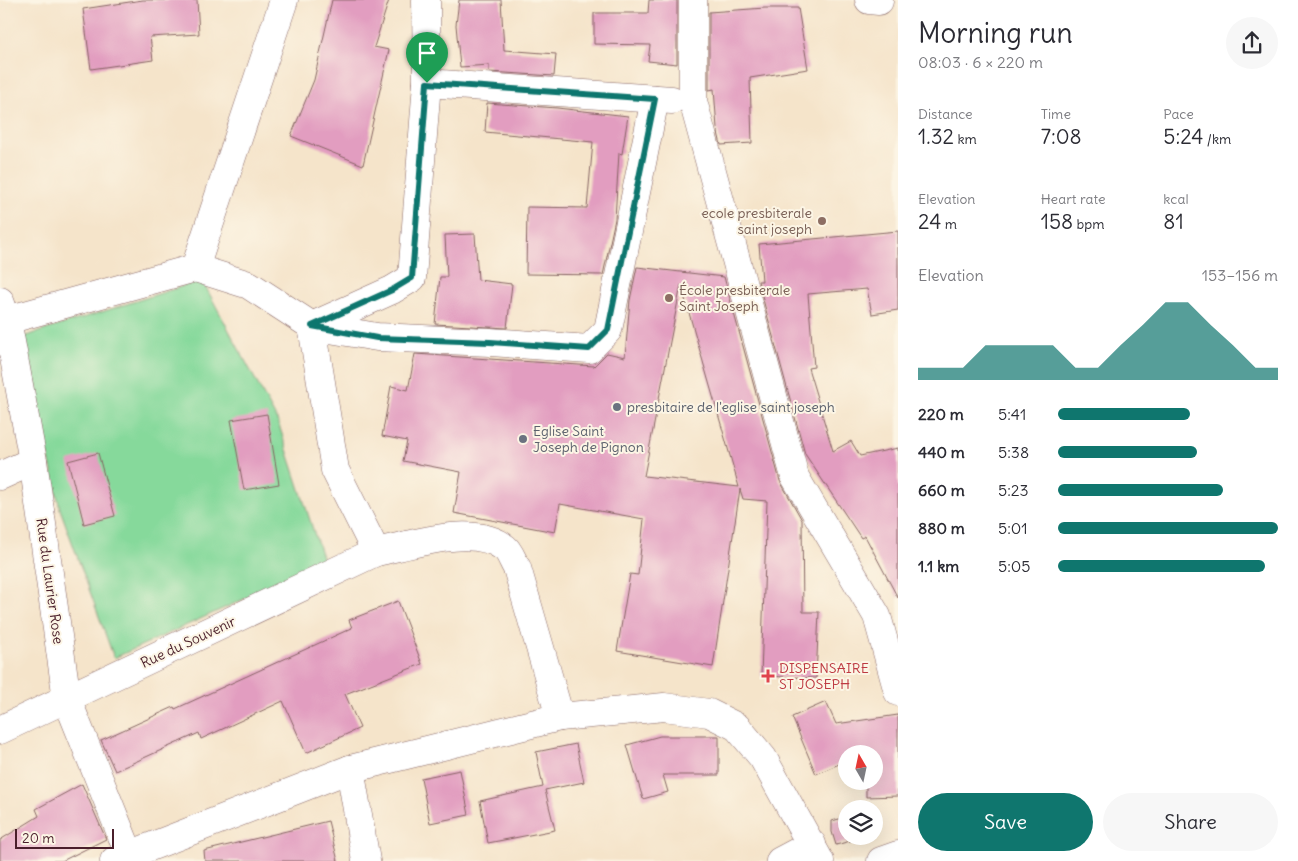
<!DOCTYPE html>
<html lang="en">
<head>
<meta charset="utf-8">
<style>
	:root { --surface:#fff; --page:#f7f7f7; --text:#2b2b33; --muted:#7c7c81; --accent:#0f766e }
	body { margin:0; font-family:Delius,sans-serif; background:var(--page); color:var(--text); height:100vh; display:flex; flex-direction:column; font-size:19px; white-space:nowrap }
	* { box-sizing:border-box; margin:0 }
	p { font-size:16px; color:var(--muted) }
	.icon { flex:none; width:28px; height:28px; fill:none; stroke:currentColor; stroke-width:2; stroke-linecap:round; stroke-linejoin:round }
	.map { position:relative; flex:1; overflow:hidden }
	.details { display:flex; flex-direction:column; background:var(--surface); width:400px }
	.details>* { flex:none }
	.needle { width:32px; rotate:351deg }
	.buttons { position:absolute; left:838px; top:745px; display:grid; gap:10px }
	.buttons a { display:grid; place-items:center; width:45px; height:45px; border-radius:50%; background:var(--surface); box-shadow:0 5px 20px #0002; font-size:25px }
	.scale { position:absolute; left:15px; bottom:12px; width:99px; box-sizing:border-box; padding-left:5px; border:2px solid #4a1f2b; border-top:0; font-size:14px; line-height:18px; white-space:nowrap; color:#4a1f2b; -webkit-text-stroke:4px #fcf5e5; paint-order:stroke }
	.pin { position:absolute; display:grid; place-items:center; width:42px; height:42px; color:#fff; margin:-51px -21px; border-radius:50% 50% 50% 0; rotate:-45deg; box-shadow:0 0 5px #0007 }
	.pin .icon { rotate:45deg }
	.round { display:grid; place-items:center; flex:none; width:52px; height:52px; border-radius:26px; background:var(--page) }
	.head { display:flex; align-items:center; justify-content:space-between; height:85px; padding:0 20px }
	h1 { font-size:28px; font-weight:600; line-height:38px }
	.stats { display:grid; grid-template-columns:repeat(3,1fr); gap:8px; height:85px; padding:5px 20px }
	.stats div { display:grid; align-content:center }
	.stats b { font-size:21px; font-weight:600 }
	.stats small { font-size:14px; font-weight:400 }
	.stats p { font-size:14px }
	.chart { height:140px; padding:10px 20px }
	.chart p { display:flex; justify-content:space-between }
	.chart svg { width:100%; height:90px; margin-top:5px; fill:var(--accent); opacity:.7 }
	.button { display:flex; gap:10px; margin-top:auto; padding:10px 20px }
	.button a { flex:1; height:58px; border-radius:30px; background:var(--accent); color:#fff; font-size:20px; font-weight:600; line-height:58px; text-align:center }
	.button a+a { background:var(--page); color:var(--text) }
	ul { padding:0 20px; list-style:none; font-size:16px }
	li { display:grid; grid-template-columns:80px 60px 1fr; align-items:center; height:38px }
	li i { height:12px; border-radius:6px; background:var(--accent) }
	main { display:flex; flex:1; min-height:0 }
	.map>svg:first-child { display:block }
	.green { fill:#86d99b; stroke:#687c63 }
	.building { fill:#e29dc0; fill-rule:evenodd }
	.lines { fill:none; stroke-linecap:round; stroke-linejoin:round }
	.minor-casing { stroke:#866463; stroke-width:29 }
	.minor { stroke:#fff; stroke-width:28 }
	.route-casing { stroke:#fff; stroke-width:10 }
	.route { stroke:#0f766e; stroke-width:6 }
	.education-dot { fill:#8d6e63; stroke:#fcf5e5; stroke-width:2 }
	.worship-dot { fill:#6b7280; stroke:#fcf5e5; stroke-width:2 }
	.health-dot { fill:#e0444e; stroke:#fcf5e5; stroke-width:2 }
	.labels { text-anchor:middle; stroke-width:4; stroke-linejoin:round; paint-order:stroke }
	.education-label { font-size:14px; fill:#785e54; stroke:#fcf5e5; text-anchor:end }
	.worship-label { font-size:14px; fill:#5b616d; stroke:#fcf5e5; text-anchor:start }
	.street-label { font-size:14px; fill:#4a1f2b; stroke:#fcf5e5 }
	.health-label { font-size:14px; fill:#be3a42; stroke:#fcf5e5; text-anchor:start }
</style>
</head>
<body>
<main>
<div class="map">
<svg width="898" height="861" viewBox="0 0 898 861">
	<rect width="100%" height="100%" fill="#fcf5e5"/>
	<filter id="ink" filterUnits="userSpaceOnUse"><feTurbulence type="fractalNoise" baseFrequency=".02" numOctaves="2"/><feDisplacementMap in="SourceGraphic" scale="10" xChannelSelector="R" yChannelSelector="G"/><feConvolveMatrix kernelMatrix="1 2 1 2 8 2 1 2 1" color-interpolation-filters="sRGB"/></filter>
	<filter id="wash" filterUnits="userSpaceOnUse"><feTurbulence type="fractalNoise" baseFrequency=".0096" numOctaves="4" result="noise"/><feDisplacementMap in="SourceGraphic" scale="20" xChannelSelector="R" yChannelSelector="G"/><feGaussianBlur stdDeviation="1.12" result="paint"/><feColorMatrix in="noise" values="0 0 0 0 0 0 0 0 0 0 0 0 0 0 0 0 0 1.4 0 .05"/><feComposite in="paint" operator="in"/></filter>
	<g filter="url(#wash)">
		<rect width="100%" height="100%" fill="#f5e4ca"/>
		<polygon class="green" points="202,280 278,422 324,563 114,658 60,509 23,337"/>
		<g id="blocks">
			<g class="building">
				<polygon points="143,0 197,0 199,34 150,37 153,60 91,69 83,9"/>
				<polygon points="332,0 389,0 374,47 389,50 363,165 291,136 314,80"/>
				<polygon points="459,0 501,0 504,50 556,54 554,76 489,72 489,65 460,67 456,25"/>
				<polygon points="649,0 677,0 677,64 648,61 650,45 594,44 594,13 648,13"/>
				<polygon points="765,8 798,8 808,69 750,78 752,143 721,145 717,128 714,89 709,90 709,12"/>
				<polygon points="487,103 557,108 628,116 622,154 619,153 615,219 603,275 526,274 527,207 587,208 593,142 485,132"/>
				<polygon points="898,231 898,310 872,314 867,289 808,294 814,367 808,368 833,451 851,441 860,456 898,448 898,598 865,536 861,538 805,454 758,281 762,281 759,244"/>
				<polygon points="475,234 478,280 512,284 507,328 435,324 440,277 447,277 445,235"/>
				<path d="M637,267L724,277L780,481L802,520L803,612H819L816,678L761,676L767,501L743,499L740,489L713,667L617,651L630,574L638,575L644,519L560,504L555,532L454,513L461,472L403,461L407,441L382,436L391,386L408,390L415,354L594,366L607,353L625,357L630,300ZM681,285L739,487L644,476Z"/>
				<polygon points="267,414 279,484 244,490 231,420"/>
				<polygon points="98,453 115,516 84,524 68,461"/>
				<polygon points="398,601 422,664 345,694 360,728 306,753 283,701 201,739 199,733 115,771 101,740 174,707 175,709 352,628 349,620"/>
				<polygon points="826,702 836,724 898,715 898,796 866,797 866,781 874,781 874,754 846,754 846,761 816,774 792,717"/>
				<polygon points="660,736 719,736 719,775 663,775 668,792 643,799 627,745"/>
				<polygon points="576,744 584,782 545,790 555,830 488,843 480,801 543,787 536,752"/>
				<polygon points="460,770 469,815 430,823 421,778"/>
				<polygon points="82,784 106,839 62,861 0,861 0,840 39,816 36,809"/>
				<polygon points="846,817 846,836 868,836 836,845 832,832 832,821"/>
				<polygon points="328,821 338,861 205,861 204,851"/>
			</g>
		</g>
	</g>
	<g filter="url(#ink)">
		<use href="#blocks" fill-opacity="0" stroke="#866463" stroke-width="1"/>
		<g class="lines">
			<g class="minor-casing">
				<g id="minor">
					<polyline points="693,0 693,101 795,477 877,616 898,692"/>
					<polyline points="869,0 879,1"/>
					<polyline points="427,83 672,100"/>
					<polyline points="195,268 249,285 312,326 377,337 490,342 589,349 608,330 655,99"/>
					<polyline points="0,301 7,320 33,461 67,699 132,861"/>
					<polyline points="7,320 195,268 284,0"/>
					<path d="M312,326L335,470L376,552C411,545 474,523 505,548C510,552 513,562 517,568L560,717"/>
					<polyline points="312,326 392,290 412,278 427,83 426,0"/>
					<polyline points="0,476 33,461"/>
					<polyline points="0,730 376,552"/>
					<polyline points="350,769 366,861"/>
					<polyline points="114,861 350,769 560,717 664,707 709,713 737,727 763,758 820,861"/>
					<polyline points="780,861 812,844"/>
					<polyline points="881,861 898,855"/>
				</g>
			</g>
			<use href="#minor" class="minor"/>
		</g>
	</g>
	<g class="lines" filter="url(#ink)">
		<g class="route-casing">
			<polygon id="route" points="427,83 655,99 608,330 589,349 490,342 377,338 312,326 392,290 412,278"/>
		</g>
		<use href="#route" class="route"/>
	</g>
	<g class="education-dot">
		<circle cx="822" cy="221" r="5"/>
		<circle cx="669" cy="298" r="5"/>
	</g>
	<g class="worship-dot">
		<circle cx="617" cy="407" r="5"/>
		<circle cx="523" cy="439" r="5"/>
	</g>
	<path class="health-dot" d="M765.5 668.5h5v5h5v5h-5v5h-5v-5h-5v-5h5z"/>
	<g class="labels">
		<g class="education-label">
			<text x="812" y="218">ecole presbiterale<tspan x="812" dy="16">saint joseph</tspan></text>
			<text x="679" y="295" text-anchor="start">École presbiterale<tspan x="679" dy="16">Saint Joseph</tspan></text>
		</g>
		<g class="worship-label">
			<text x="627" y="412">presbitaire de l'eglise saint joseph</text>
			<text x="533" y="436">Eglise Saint<tspan x="533" dy="16">Joseph de Pignon</tspan></text>
		</g>
		<g class="street-label">
			<text transform="translate(50 581) rotate(82)" y="5">Rue du Laurier Rose</text>
			<text transform="translate(188 642) rotate(-25)" y="5">Rue du Souvenir</text>
		</g>
		<g class="health-label">
			<text x="779" y="673">DISPENSAIRE<tspan x="779" dy="16">ST JOSEPH</tspan></text>
		</g>
	</g>
</svg>
<div class="buttons">
<a><svg class="needle" viewBox="-14 -14 28 28"><path d="M0-13l5 13h-10z" fill="#e53935"/><path d="M0 13l5-13h-10z" fill="#7c7c81"/></svg></a>
<a><svg class="icon" aria-label="layers" viewBox="0 0 24 24"><path d="M12 4l9 5-9 5-9-5zM3 14l9 5 9-5"/></svg></a>
</div>
<div class="scale">20 m</div>
<div class="pin" style="left:427px;top:83px;background:#1e9e55"><svg class="icon" aria-label="arrive" viewBox="0 0 24 24"><path d="M6 21V4h12l-3 4 3 4H6"/></svg></div>
</div>
<section class="details">
<div class="head"><div><h1>Morning run</h1><p>08:03 · 6 × 220 m</p></div><a class="round"><svg class="icon" aria-label="share" viewBox="0 0 24 24"><path d="M12 15V3M7 8l5-5 5 5M5 13v7h14v-7"/></svg></a></div>
<div class="stats">
<div><p>Distance</p><b>1.32<small> km</small></b></div>
<div><p>Time</p><b>7:08</b></div>
<div><p>Pace</p><b>5:24<small> /km</small></b></div>
</div>
<div class="stats">
<div><p>Elevation</p><b>24<small> m</small></b></div>
<div><p>Heart rate</p><b>158<small> bpm</small></b></div>
<div><p>kcal</p><b>81</b></div>
</div>
<div class="chart"><p><span>Elevation</span>153–156 m</p>
<svg viewBox="0 0 160 44" preserveAspectRatio="none"><path d="M0 44V38L10 38L20 38L30 27L40 27L50 27L60 27L70 38L80 38L90 27L100 17L110 6L120 6L130 17L140 27L150 38L160 38V44z"/></svg>
</div>
<ul>
<li><b>220 m</b>5:41<i style="width:60%"></i></li>
<li><b>440 m</b>5:38<i style="width:63%"></i></li>
<li><b>660 m</b>5:23<i style="width:75%"></i></li>
<li><b>880 m</b>5:01<i style="width:100%"></i></li>
<li><b>1.1 km</b>5:05<i style="width:94%"></i></li>
</ul>
<div class="button"><a>Save</a><a>Share</a></div>
</section>
</main>
</body>
</html>
